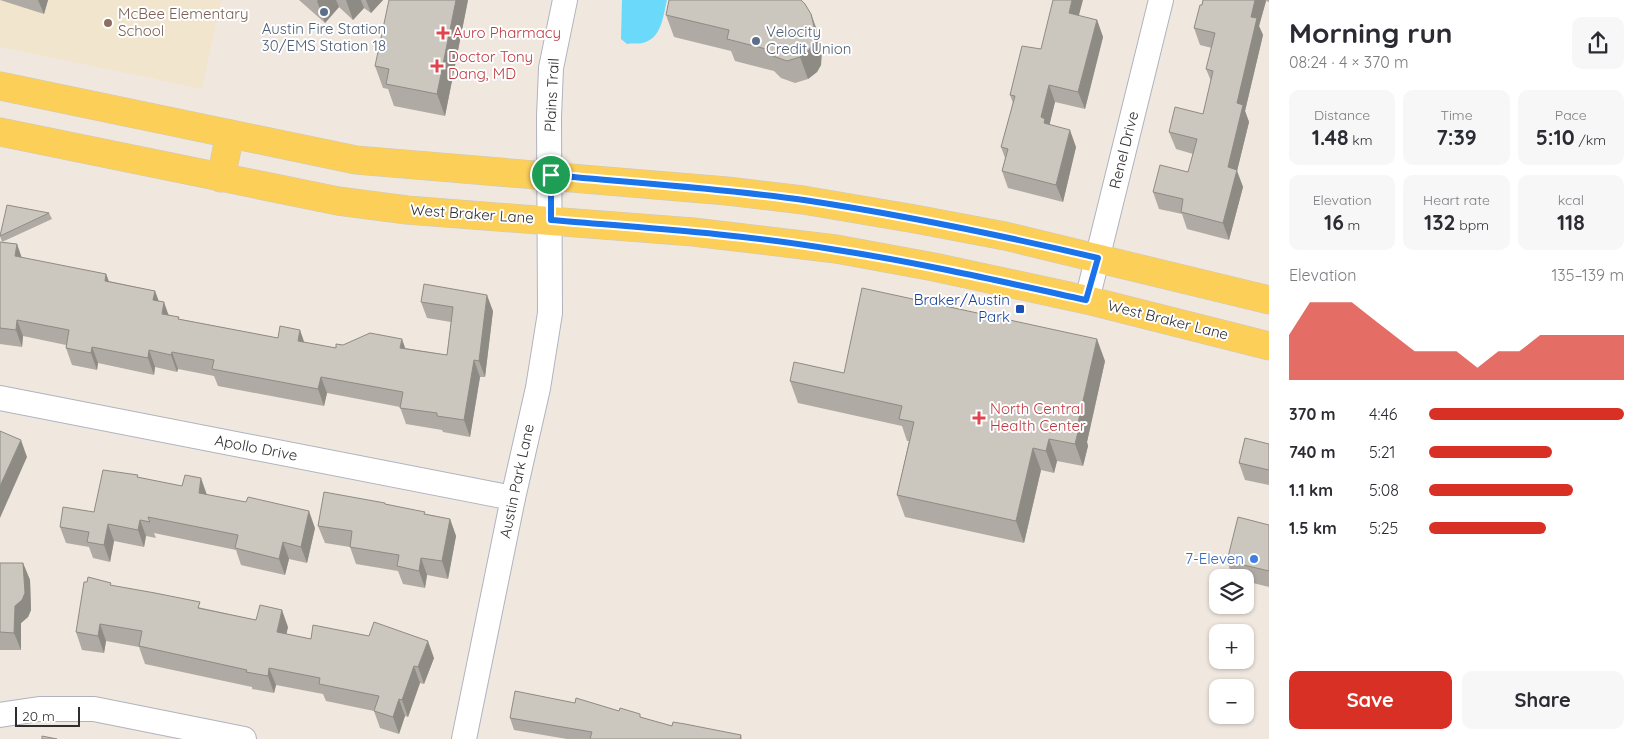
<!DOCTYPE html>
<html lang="en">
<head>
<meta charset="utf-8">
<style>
	:root { --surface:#fff; --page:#f7f7f7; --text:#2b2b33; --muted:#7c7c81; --accent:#d93025 }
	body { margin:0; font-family:Quicksand,sans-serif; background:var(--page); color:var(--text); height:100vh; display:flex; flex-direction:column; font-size:19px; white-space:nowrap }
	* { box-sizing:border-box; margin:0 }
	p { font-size:16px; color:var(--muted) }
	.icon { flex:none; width:28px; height:28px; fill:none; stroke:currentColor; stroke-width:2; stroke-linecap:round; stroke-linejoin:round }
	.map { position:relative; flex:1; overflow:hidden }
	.details { display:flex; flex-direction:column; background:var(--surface); width:375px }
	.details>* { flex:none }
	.fabs { position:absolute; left:1209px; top:569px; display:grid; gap:10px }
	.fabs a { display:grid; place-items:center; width:45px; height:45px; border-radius:10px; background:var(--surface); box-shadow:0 1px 4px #0004; font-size:25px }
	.scale { position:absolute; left:15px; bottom:12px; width:65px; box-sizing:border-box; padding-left:5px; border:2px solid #2e2e2e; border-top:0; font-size:14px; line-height:18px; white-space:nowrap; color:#2e2e2e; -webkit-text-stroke:4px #fff; paint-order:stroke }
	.pin { position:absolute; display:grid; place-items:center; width:42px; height:42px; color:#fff; margin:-21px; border:2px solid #fff; border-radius:50%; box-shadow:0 1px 5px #0007 }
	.round { display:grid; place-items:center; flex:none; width:52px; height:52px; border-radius:10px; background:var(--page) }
	.head { display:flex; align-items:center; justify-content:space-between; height:85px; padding:0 20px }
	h1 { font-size:28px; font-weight:700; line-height:38px }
	.stats { display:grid; grid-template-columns:repeat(3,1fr); gap:8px; height:85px; padding:5px 20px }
	.stats div { display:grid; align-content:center; border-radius:10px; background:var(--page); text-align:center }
	.stats b { font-size:21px; font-weight:700 }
	.stats small { font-size:14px; font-weight:400 }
	.stats p { font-size:14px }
	.chart { height:140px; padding:10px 20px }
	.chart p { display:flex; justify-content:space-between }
	.chart svg { width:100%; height:90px; margin-top:5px; fill:var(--accent); opacity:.7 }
	.button { display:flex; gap:10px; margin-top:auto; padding:10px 20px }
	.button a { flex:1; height:58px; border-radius:10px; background:var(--accent); color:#fff; font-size:20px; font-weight:700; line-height:58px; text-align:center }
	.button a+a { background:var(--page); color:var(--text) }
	ul { padding:0 20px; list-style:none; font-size:16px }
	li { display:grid; grid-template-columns:80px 60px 1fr; align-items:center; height:38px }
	li i { height:12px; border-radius:6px; background:var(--accent) }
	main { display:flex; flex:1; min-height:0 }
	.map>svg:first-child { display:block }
	.education { fill:#f2e5ce }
	.water { fill:#6bd9f9 }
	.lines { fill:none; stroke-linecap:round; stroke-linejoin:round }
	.minor-casing { stroke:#afb3be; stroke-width:26 }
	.major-casing { stroke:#c9c9c9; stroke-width:29 }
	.minor { stroke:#fff; stroke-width:24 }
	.major { stroke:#fccf58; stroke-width:28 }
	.wall { fill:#afaaa3 }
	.shaded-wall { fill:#8e8b85 }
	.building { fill:#cbc6be; stroke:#8e8b85 }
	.route-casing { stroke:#fff; stroke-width:10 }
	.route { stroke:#1a73e8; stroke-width:6 }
	.service-dot { fill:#5c6f8a; stroke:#fff; stroke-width:2 }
	.education-dot { fill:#8d6e63; stroke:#fff; stroke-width:2 }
	.health-dot { fill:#e0444e; stroke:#fff; stroke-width:2 }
	.transit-dot { fill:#1a4fb4; stroke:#fff; stroke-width:2 }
	.shop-dot { fill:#3f7fe0; stroke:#fff; stroke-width:2 }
	.labels { text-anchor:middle; stroke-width:4; stroke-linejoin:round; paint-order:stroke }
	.education-label { font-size:15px; fill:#785e54; stroke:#fff; text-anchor:start }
	.service-label { font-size:15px; fill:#4e5e75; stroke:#fff }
	.health-label { font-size:15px; fill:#be3a42; stroke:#fff; text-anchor:start }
	.street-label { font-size:15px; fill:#2e2e2e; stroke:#fff }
	.transit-label { font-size:15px; fill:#164399; stroke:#fff; text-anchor:end }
	.shop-label { font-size:15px; fill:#366cbe; stroke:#fff; text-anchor:end }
</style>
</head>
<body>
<main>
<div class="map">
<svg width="1269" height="739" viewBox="0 0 1269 739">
	<rect width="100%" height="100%" fill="#f0e8df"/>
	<polygon class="education" points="0,0 221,0 202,89 0,47"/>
	<path class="water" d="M622,0H667C663,16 662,38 643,43C638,44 631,43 627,44L621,39Z"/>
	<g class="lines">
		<g class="minor-casing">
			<g id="minor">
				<polyline points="1087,300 1161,0"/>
				<polyline points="0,398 513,498"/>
				<polyline points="0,715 39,709 94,709 244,739"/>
				<polyline points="464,739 513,498 538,388 550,313 549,117 551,68 565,0"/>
			</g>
		</g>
		<g class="major-casing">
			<g id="major">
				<polyline points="0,86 356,160 727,191 803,200 915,219 1005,236 1269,300"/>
				<polyline points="0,132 338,201 407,210 693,232 836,249 934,267 1087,300 1269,346"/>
				<polyline points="221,178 230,134"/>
			</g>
		</g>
		<use href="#minor" class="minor"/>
		<use href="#major" class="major"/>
	</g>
	<g class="wall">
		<polygon points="0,0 48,0 44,14"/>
		<polygon points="299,0 383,0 371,13 364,8 353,20 339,7 325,23"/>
		<polygon points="468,0 445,116 394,106 388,89 383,88 375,66"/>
		<polygon points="1203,0 1269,0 1269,2 1266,1 1259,26 1263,35 1245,111 1249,122 1237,171 1243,187 1229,240 1187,229 1182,214 1159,209 1153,192 1188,172 1193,154 1176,149 1169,132 1203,114 1211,81 1206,69 1212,48 1200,45 1194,28"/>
		<polygon points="811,14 819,36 822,48 821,65 817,72 808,79 795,83 781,78 774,71 735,61 731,51 674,37 666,15"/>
		<polygon points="1079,16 1097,20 1103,37 1085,109 1055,102 1049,125 1076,147 1063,202 1008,188 1002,171 1005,158 1001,147 1013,103 1010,95 1041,49"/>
		<polygon points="49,213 52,219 2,242 0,236"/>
		<polygon points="0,242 17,244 21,258 106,274 109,281 155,291 158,301 169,315 179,319 278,338 336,348 343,345 405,348 447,355 451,322 427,318 421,302 493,311 485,377 480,377 470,437 443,432 442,430 406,424 400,407 327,393 324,406 218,386 214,376 178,369 177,372 155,367 154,375 98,363 97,370 72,365 66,348 66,345 23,336 22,347 0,344"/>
		<polygon points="1105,361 1087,442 1088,446 1083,466 1057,461 1054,473 1041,470 1024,543 905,517 897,495 909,441 907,441 902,426 798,403 790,381 844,373"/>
		<polygon points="1269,444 1269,485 1245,480 1239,463"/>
		<polygon points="139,477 207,495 315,528 307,563 289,559 285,575 241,565 236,550 154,533 156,538 146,536 144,547 114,541 110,562 93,558 89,547 66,543 60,527 94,512"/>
		<polygon points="386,504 426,514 450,519 456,536 448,579 427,575 425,588 403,584 398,571 356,564 350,547 325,543 318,526"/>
		<polygon points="1269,525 1269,587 1245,581 1245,578 1233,578 1227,561"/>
		<polygon points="0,563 23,563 30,580 31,610 28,617 21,623 21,650 0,650"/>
		<polygon points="112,586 202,608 288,627 286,634 311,639 434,658 424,684 420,683 408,717 405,716 399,734 380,728 374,711 326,701 323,694 276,685 274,693 252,689 252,687 145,664 139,647 106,641 104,653 82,650 76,632"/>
		<polygon points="575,703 619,711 672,726 741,735 742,739 567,739 514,730 510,718"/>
	</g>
	<g class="shaded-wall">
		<polygon points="38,0 48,0 44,14"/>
		<polygon points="318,0 336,0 339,7 325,23 317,1"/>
		<polygon points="346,0 361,0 364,8 353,20"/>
		<polygon points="366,0 383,0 371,13"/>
		<polygon points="456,0 468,0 445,116 437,94"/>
		<polygon points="1072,0 1083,0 1075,30 1069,13"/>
		<polygon points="1255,0 1265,0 1266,1 1259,26 1263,35 1245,111 1249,122 1237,171 1243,187 1229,240 1223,223 1228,167 1237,103 1251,17"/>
		<polygon points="811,14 819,36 822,48 821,65 817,72 808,79 800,57"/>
		<polygon points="1097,20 1103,37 1085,109 1078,92"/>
		<polygon points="1049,85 1055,102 1049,127 1052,136 1041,117"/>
		<polygon points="1070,130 1076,147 1063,202 1056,185"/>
		<polygon points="17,244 23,261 15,256"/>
		<polygon points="106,274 112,291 105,281"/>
		<polygon points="155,291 161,307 153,300"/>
		<polygon points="487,295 493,311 485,377 479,361"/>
		<polygon points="164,302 170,319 162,314"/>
		<polygon points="17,320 23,336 22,347 16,330"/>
		<polygon points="300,330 306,347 298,341"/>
		<polygon points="402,339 408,356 400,348"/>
		<polygon points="1097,339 1105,361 1087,442 1088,446 1083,466 1075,444 1078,423"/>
		<polygon points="92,347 98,363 97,370 91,353"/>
		<polygon points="149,350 155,367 154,375 148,358"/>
		<polygon points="172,352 178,369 177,372 171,355"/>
		<polygon points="474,360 480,377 470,437 464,420"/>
		<polygon points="321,377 327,393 324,406 318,389"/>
		<polygon points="1049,439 1057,461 1054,473 1046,451"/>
		<polygon points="21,440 27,457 0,518 0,486"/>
		<polygon points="1033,448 1041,470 1024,543 1016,521"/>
		<polygon points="201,478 207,495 199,493"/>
		<polygon points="309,511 315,528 307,563 301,547"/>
		<polygon points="450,519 456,536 448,579 442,561"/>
		<polygon points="140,520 146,536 144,547 138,530"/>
		<polygon points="108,524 114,541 110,562 104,545"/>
		<polygon points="283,542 289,559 285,575 279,559"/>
		<polygon points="421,558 427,575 425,588 419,571"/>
		<polygon points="23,563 30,580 31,610 28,617 21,623 21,650 14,633 15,606"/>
		<polygon points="282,610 288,627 283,650 277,632"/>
		<polygon points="100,624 106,641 104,653 98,636"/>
		<polygon points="428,641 434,658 424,684 418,667"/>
		<polygon points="414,666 420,683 408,717 402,700"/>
		<polygon points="269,668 276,685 274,693 268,676"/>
		<polygon points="399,699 405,716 399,734 393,717"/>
	</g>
	<g class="building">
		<polygon points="389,0 456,0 437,94 386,84 389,69 375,66"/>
		<polygon points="669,0 801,0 805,4 811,14 814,26 813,43 809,50 800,57 787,61 773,56 766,49 727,39 729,30 666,15"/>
		<polygon points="1053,0 1072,0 1069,13 1097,20 1078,92 1049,85 1041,117 1045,119 1044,123 1070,130 1056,185 1002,171 1008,149 1001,147 1015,96 1010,95 1022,46 1041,49"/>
		<polygon points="1203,0 1255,0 1251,17 1257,18 1237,103 1243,105 1228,167 1237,170 1223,223 1181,212 1183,199 1153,192 1160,165 1188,172 1197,139 1169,132 1175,107 1203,114 1213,71 1206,69 1215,33 1194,28 1200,5 1202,5"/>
		<polygon points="7,205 49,213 0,236"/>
		<polygon points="0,242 17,244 15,256 106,274 105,281 155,291 153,300 164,302 162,314 179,317 178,319 278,338 280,326 300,330 298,341 336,348 336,344 343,345 370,333 402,339 400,348 447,355 453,307 421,302 424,284 487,295 479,361 474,360 464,420 437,416 437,413 400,408 403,392 321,377 318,389 212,369 214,360 172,352 171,355 149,350 148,358 92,347 91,353 66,348 69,330 17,320 16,330 0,328"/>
		<polygon points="862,288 1097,339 1078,423 1080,424 1075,444 1049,439 1046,451 1033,448 1016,521 897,495 914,422 899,419 902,406 790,381 794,362 844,373"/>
		<polygon points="0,431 21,440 0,486"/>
		<polygon points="1245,438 1269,444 1269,470 1239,463"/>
		<polygon points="103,470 138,475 137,477 182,486 185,475 201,478 199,493 246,502 248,497 309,511 301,547 283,542 279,559 235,548 238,535 148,517 150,522 140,520 138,530 108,524 104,545 87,542 89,532 60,527 63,507 94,512"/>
		<polygon points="324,492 385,503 385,504 425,512 424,514 450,519 442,561 421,558 419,571 397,566 399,555 350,547 352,531 318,526"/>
		<polygon points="1238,517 1269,525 1269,571 1227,561"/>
		<polygon points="0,563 23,563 25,593 22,600 15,606 14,633 0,632"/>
		<polygon points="88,577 111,583 110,585 155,593 200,602 198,608 256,620 260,605 282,610 277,632 311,639 313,625 369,636 374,622 428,641 418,667 414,666 402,700 399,699 393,717 374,711 379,696 319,684 320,678 269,668 268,676 246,672 247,670 139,646 142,631 100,624 98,636 76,632 84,582 87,582"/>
		<polygon points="515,691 575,703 576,698 619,711 620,708 640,714 640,717 672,726 673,722 685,724 741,735 740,739 590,739 592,732 510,718"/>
		<polygon points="42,736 57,739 42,739"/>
	</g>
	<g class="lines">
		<g class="route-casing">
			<path id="route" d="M551,175C635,183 720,188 804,200C903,215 1000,235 1098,258L1086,300C1004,282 921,263 837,250C743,234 646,228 551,220Z"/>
		</g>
		<use href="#route" class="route"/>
	</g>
	<g class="service-dot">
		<circle cx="324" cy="12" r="5"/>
		<circle cx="756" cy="41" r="5"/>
	</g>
	<circle class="education-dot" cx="108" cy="23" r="5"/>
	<g class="health-dot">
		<path d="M440.5 25.5h5v5h5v5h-5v5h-5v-5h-5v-5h5z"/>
		<path d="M434.5 58.5h5v5h5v5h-5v5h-5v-5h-5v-5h5z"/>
		<path d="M976.5 410.5h5v5h5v5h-5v5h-5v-5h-5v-5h5z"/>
	</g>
	<rect class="transit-dot" x="1015" y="304" width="10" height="10" rx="2.5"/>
	<circle class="shop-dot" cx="1254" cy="559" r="5"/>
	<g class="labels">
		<g class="education-label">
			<text x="118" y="19">McBee Elementary<tspan x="118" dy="17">School</tspan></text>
		</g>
		<g class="service-label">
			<text x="324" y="34">Austin Fire Station<tspan x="324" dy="17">30/EMS Station 18</tspan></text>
			<text x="766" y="37" text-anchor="start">Velocity<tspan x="766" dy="17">Credit Union</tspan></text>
		</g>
		<g class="health-label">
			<text x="453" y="38">Auro Pharmacy</text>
			<text x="448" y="62">Doctor Tony<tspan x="448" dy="17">Dang, MD</tspan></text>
			<text x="990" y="414">North Central<tspan x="990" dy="17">Health Center</tspan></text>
		</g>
		<g class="street-label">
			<text transform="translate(552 95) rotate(-87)" y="5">Plains Trail</text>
			<text transform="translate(1124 150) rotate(-76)" y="5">Renel Drive</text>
			<text transform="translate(472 214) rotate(4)" y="5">West Braker Lane</text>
			<text transform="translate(1168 320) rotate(14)" y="5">West Braker Lane</text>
			<text transform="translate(256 448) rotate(11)" y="5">Apollo Drive</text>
			<text transform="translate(517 481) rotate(-78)" y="5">Austin Park Lane</text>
		</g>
		<g class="transit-label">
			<text x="1010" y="305">Braker/Austin<tspan x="1010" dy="17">Park</tspan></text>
		</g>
		<g class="shop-label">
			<text x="1244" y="564">7-Eleven</text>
		</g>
	</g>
</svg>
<div class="fabs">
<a><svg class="icon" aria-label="layers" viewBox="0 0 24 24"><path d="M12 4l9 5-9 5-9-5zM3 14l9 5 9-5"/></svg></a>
<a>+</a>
<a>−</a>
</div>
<div class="scale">20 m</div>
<div class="pin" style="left:551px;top:175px;background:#1e9e55"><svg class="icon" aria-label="arrive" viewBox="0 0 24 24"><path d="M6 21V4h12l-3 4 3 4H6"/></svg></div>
</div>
<section class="details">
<div class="head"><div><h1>Morning run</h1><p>08:24 · 4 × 370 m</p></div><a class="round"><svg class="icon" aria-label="share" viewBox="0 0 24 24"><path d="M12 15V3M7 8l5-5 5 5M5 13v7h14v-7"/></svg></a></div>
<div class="stats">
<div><p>Distance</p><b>1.48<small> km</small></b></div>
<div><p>Time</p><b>7:39</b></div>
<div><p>Pace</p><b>5:10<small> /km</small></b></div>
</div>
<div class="stats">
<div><p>Elevation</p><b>16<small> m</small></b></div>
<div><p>Heart rate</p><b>132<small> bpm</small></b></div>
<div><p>kcal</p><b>118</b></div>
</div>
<div class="chart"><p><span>Elevation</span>135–139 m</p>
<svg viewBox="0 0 160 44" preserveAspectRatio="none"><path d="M0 44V22L10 6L20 6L30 6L40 14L50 22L60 30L70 30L80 30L90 38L100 30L110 30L120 22L130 22L140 22L150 22L160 22V44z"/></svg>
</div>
<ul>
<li><b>370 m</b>4:46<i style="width:100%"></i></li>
<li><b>740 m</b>5:21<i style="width:63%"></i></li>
<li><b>1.1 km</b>5:08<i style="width:74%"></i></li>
<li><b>1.5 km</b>5:25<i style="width:60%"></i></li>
</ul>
<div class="button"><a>Save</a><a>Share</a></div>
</section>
</main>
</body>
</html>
